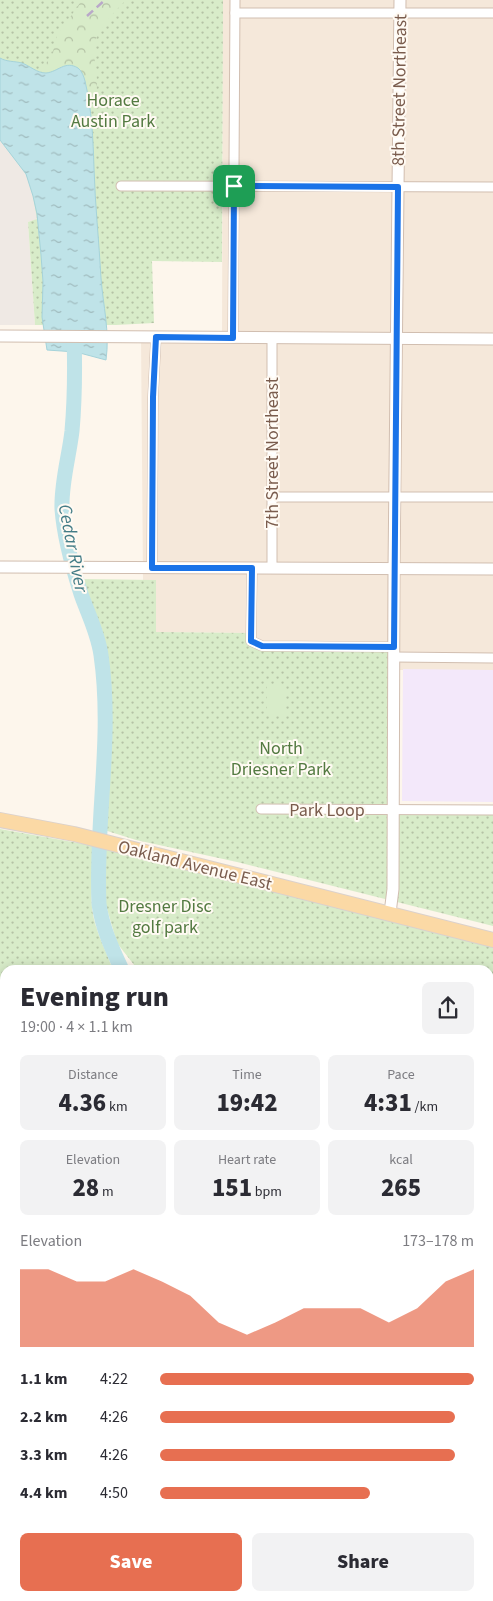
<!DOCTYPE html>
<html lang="en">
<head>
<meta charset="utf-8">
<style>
	:root { --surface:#fff; --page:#f2f2f3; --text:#2b2b33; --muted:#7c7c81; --accent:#e76f51 }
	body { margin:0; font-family:"Source Sans 3",sans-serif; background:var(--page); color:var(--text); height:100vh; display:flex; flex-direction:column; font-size:19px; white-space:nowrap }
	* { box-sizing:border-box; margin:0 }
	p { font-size:16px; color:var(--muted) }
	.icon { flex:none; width:28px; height:28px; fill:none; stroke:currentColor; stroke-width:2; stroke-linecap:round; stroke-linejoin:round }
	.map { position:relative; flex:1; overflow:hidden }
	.details { position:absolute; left:0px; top:965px; width:494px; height:636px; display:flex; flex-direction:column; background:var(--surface); border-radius:15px 15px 0 0; box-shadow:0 2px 12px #0003 }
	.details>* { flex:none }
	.pin { position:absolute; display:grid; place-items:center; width:42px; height:42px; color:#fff; margin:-21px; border-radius:10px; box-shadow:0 2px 8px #0006 }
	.round { display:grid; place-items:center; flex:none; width:52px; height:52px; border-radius:8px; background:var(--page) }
	.head { display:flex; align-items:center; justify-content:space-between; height:85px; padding:0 20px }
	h1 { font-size:28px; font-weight:800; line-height:38px }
	.stats { display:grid; grid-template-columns:repeat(3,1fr); gap:8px; height:85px; padding:5px 20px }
	.stats div { display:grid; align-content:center; border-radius:8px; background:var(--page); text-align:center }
	.stats b { font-size:25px; font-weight:800 }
	.stats small { font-size:14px; font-weight:400 }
	.stats p { font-size:14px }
	.chart { height:140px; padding:10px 20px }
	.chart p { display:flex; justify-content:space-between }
	.chart svg { width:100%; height:90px; margin-top:5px; fill:var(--accent); opacity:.7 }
	.primary-button { display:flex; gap:10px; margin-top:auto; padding:10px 20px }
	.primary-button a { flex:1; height:58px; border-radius:8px; background:var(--accent); color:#fff; font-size:20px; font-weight:800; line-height:58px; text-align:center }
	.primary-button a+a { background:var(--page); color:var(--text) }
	ul { padding:0 20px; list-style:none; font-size:16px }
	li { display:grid; grid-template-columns:80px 60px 1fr; align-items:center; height:38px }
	li i { height:12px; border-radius:6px; background:var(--accent) }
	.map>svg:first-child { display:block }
	.residential { fill:#f5e8da }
	.industrial { fill:#efe9e4 }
	.education { fill:#f3e8fa }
	.grass { fill:url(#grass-dots) }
	.forest { fill:url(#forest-crowns) }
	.garden { fill:#d8ecc9 }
	.water { fill:url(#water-ripples); stroke:#a5d3da }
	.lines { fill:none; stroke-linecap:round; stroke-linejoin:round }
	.stream { stroke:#a5d3da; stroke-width:2.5 }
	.river { stroke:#bfe3e8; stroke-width:15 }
	.minor-casing { stroke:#d1beb0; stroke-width:11 }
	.tertiary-casing { stroke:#d1beb0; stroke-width:13 }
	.primary-casing { stroke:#dad1cd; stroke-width:16 }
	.minor { stroke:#fff; stroke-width:9 }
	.tertiary { stroke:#fff; stroke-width:11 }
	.primary { stroke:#fbd9a5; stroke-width:14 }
	.rail { stroke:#b9a8c9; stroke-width:2.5; stroke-dasharray:8 5; stroke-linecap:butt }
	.route-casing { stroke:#fff; stroke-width:10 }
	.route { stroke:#1a73e8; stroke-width:6 }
	.labels { text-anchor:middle; stroke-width:4; stroke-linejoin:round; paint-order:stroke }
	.street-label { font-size:18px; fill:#7a5c4d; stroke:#fffaf3 }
	.park-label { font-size:18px; fill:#537a41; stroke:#fffaf3 }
	.water-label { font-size:19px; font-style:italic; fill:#437c86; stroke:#fffaf3 }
</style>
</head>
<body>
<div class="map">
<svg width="493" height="1601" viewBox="0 0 493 1601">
	<defs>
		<pattern id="grass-dots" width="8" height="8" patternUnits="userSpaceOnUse" patternTransform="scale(1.25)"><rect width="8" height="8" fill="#d8ecc9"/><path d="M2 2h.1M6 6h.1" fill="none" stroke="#b4c2a5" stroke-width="1.8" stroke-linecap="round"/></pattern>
		<pattern id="forest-crowns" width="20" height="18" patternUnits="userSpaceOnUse" patternTransform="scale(1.25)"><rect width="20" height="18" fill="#d8ecc9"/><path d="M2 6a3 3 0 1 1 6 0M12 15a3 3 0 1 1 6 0" fill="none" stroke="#b4c2a5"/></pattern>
		<pattern id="water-ripples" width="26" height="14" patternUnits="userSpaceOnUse" patternTransform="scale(1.25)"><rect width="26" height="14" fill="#bfe3e8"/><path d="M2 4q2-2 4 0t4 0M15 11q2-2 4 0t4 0" fill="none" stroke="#a0bbbe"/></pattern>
	</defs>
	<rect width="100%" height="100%" fill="#fdf6ec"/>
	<g class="residential">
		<polygon points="223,0 493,0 493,670 394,670 262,646 251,633 156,632 156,581 143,580 141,337 222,337"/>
		<rect x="0" y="1183" width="5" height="85"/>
		<polygon points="489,1497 493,1497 493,1601 0,1601 0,1509 5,1509 5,1596 489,1596"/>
	</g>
	<polygon class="industrial" points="0,140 26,174 33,196 37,214 38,219 28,222 35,325 0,325"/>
	<polygon class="education" points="403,669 493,670 493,802 402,801"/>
	<g class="grass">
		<polygon points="0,0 223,0 222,262 152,261 154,323 116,325 35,325 28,222 37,219 33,196 26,174 0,140"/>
		<path d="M77,579L156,580V632L251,633L256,645L394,647L393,810H493V926L237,862L136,840L101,829C104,771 112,710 101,652C96,627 84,604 77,579Z"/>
		<path d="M0,829L95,846C93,867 90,887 92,908C94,929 106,950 113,970H5V1128H0Z"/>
		<polygon points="105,848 493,944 493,1164 489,1169 489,970 138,970 117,943 105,902"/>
		<polygon points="5,1330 5,1453 0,1454 0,1331"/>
	</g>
	<path class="forest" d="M82,0H126C115,12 95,30 94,48C94,64 99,78 96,94C83,101 59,89 48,81C45,78 43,74 41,70L52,55L57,36Z"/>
	<rect class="garden" x="267" y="685" width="17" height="30"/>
	<path class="water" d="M0,58C7,62 14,61 22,63C30,66 37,73 46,73C58,72 65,60 78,68C82,71 84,77 85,81C92,110 93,139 94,168C95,204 99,241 101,278C103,305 110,332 106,360L76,352L47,350L42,317L43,282L41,255L37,214L33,196L26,174L0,140Z"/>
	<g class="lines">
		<polyline class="stream" points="489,1183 493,1178"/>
		<g class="river">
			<path d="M74,333C75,366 75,398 72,431C69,457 61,483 62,509C64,536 73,569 81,594C88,614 98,633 101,655C113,738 95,821 99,904C102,927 112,949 122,970"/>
			<polyline points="0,1472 5,1471"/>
		</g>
		<g class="minor-casing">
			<g id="minor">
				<polyline points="235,13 493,13"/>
				<polyline points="121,186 493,187"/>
				<polyline points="233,338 235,0"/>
				<polyline points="272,497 493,497"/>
				<polyline points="152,568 153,397 156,337"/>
				<polyline points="252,568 251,641 262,646 394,647"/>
				<polyline points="272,568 272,338"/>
				<polyline points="394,657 493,658"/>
				<polyline points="261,809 493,810"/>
				<polyline points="0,1222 1,1291"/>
				<polyline points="103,1596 103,1601"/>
				<polyline points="465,1596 465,1601"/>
			</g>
		</g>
		<g class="tertiary-casing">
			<g id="tertiary">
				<polyline points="0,336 493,339"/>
				<polyline points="0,567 493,569"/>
				<polyline points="390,913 393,889 394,569 400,0"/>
				<polyline points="489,1583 493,1583"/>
				<polyline points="0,1586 5,1586"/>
			</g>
		</g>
		<g class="primary-casing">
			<polyline id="primary" points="0,820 74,834 493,940"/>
		</g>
		<use href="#minor" class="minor"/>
		<use href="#tertiary" class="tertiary"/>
		<use href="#primary" class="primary"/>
		<polyline class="rail" points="87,16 105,0"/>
	</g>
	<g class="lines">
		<g class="route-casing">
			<polygon id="route" points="234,186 398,187 394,647 262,646 251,641 252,568 152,568 153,397 156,337 233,338"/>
		</g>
		<use href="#route" class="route"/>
	</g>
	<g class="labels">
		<g class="street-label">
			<text transform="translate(399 90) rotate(-89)" y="6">8th Street Northeast</text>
			<text transform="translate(272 453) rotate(-90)" y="6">7th Street Northeast</text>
			<text x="327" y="816">Park Loop</text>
			<text transform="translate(195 865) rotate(14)" y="6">Oakland Avenue East</text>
		</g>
		<g class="park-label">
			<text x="113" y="106">Horace<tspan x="113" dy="21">Austin Park</tspan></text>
			<text x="281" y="754">North<tspan x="281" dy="21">Driesner Park</tspan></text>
			<text x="165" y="912">Dresner Disc<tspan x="165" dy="21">golf park</tspan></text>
		</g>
		<g class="water-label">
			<text transform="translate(74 548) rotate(79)" y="7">Cedar River</text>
		</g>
	</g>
</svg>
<div class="pin" style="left:234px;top:186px;background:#1e9e55"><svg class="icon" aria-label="arrive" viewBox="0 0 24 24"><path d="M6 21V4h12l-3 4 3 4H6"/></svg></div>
<section class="details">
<div class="head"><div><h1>Evening run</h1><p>19:00 · 4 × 1.1 km</p></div><a class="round"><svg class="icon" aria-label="share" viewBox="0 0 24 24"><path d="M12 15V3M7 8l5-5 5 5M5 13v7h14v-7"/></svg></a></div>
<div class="stats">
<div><p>Distance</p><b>4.36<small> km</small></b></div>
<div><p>Time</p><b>19:42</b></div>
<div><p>Pace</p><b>4:31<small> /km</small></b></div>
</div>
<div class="stats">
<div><p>Elevation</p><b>28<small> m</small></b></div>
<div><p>Heart rate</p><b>151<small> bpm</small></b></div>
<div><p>kcal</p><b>265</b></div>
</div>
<div class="chart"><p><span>Elevation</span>173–178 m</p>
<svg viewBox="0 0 160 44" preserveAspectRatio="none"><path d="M0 44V6L10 6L20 12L30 12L40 6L50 12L60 19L70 32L80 38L90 32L100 25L110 25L120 25L130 32L140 25L150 12L160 6V44z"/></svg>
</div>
<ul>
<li><b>1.1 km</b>4:22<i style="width:100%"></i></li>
<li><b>2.2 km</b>4:26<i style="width:94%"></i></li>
<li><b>3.3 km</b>4:26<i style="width:94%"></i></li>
<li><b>4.4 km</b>4:50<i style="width:67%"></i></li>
</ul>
<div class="primary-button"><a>Save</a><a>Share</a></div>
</section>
</div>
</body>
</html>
